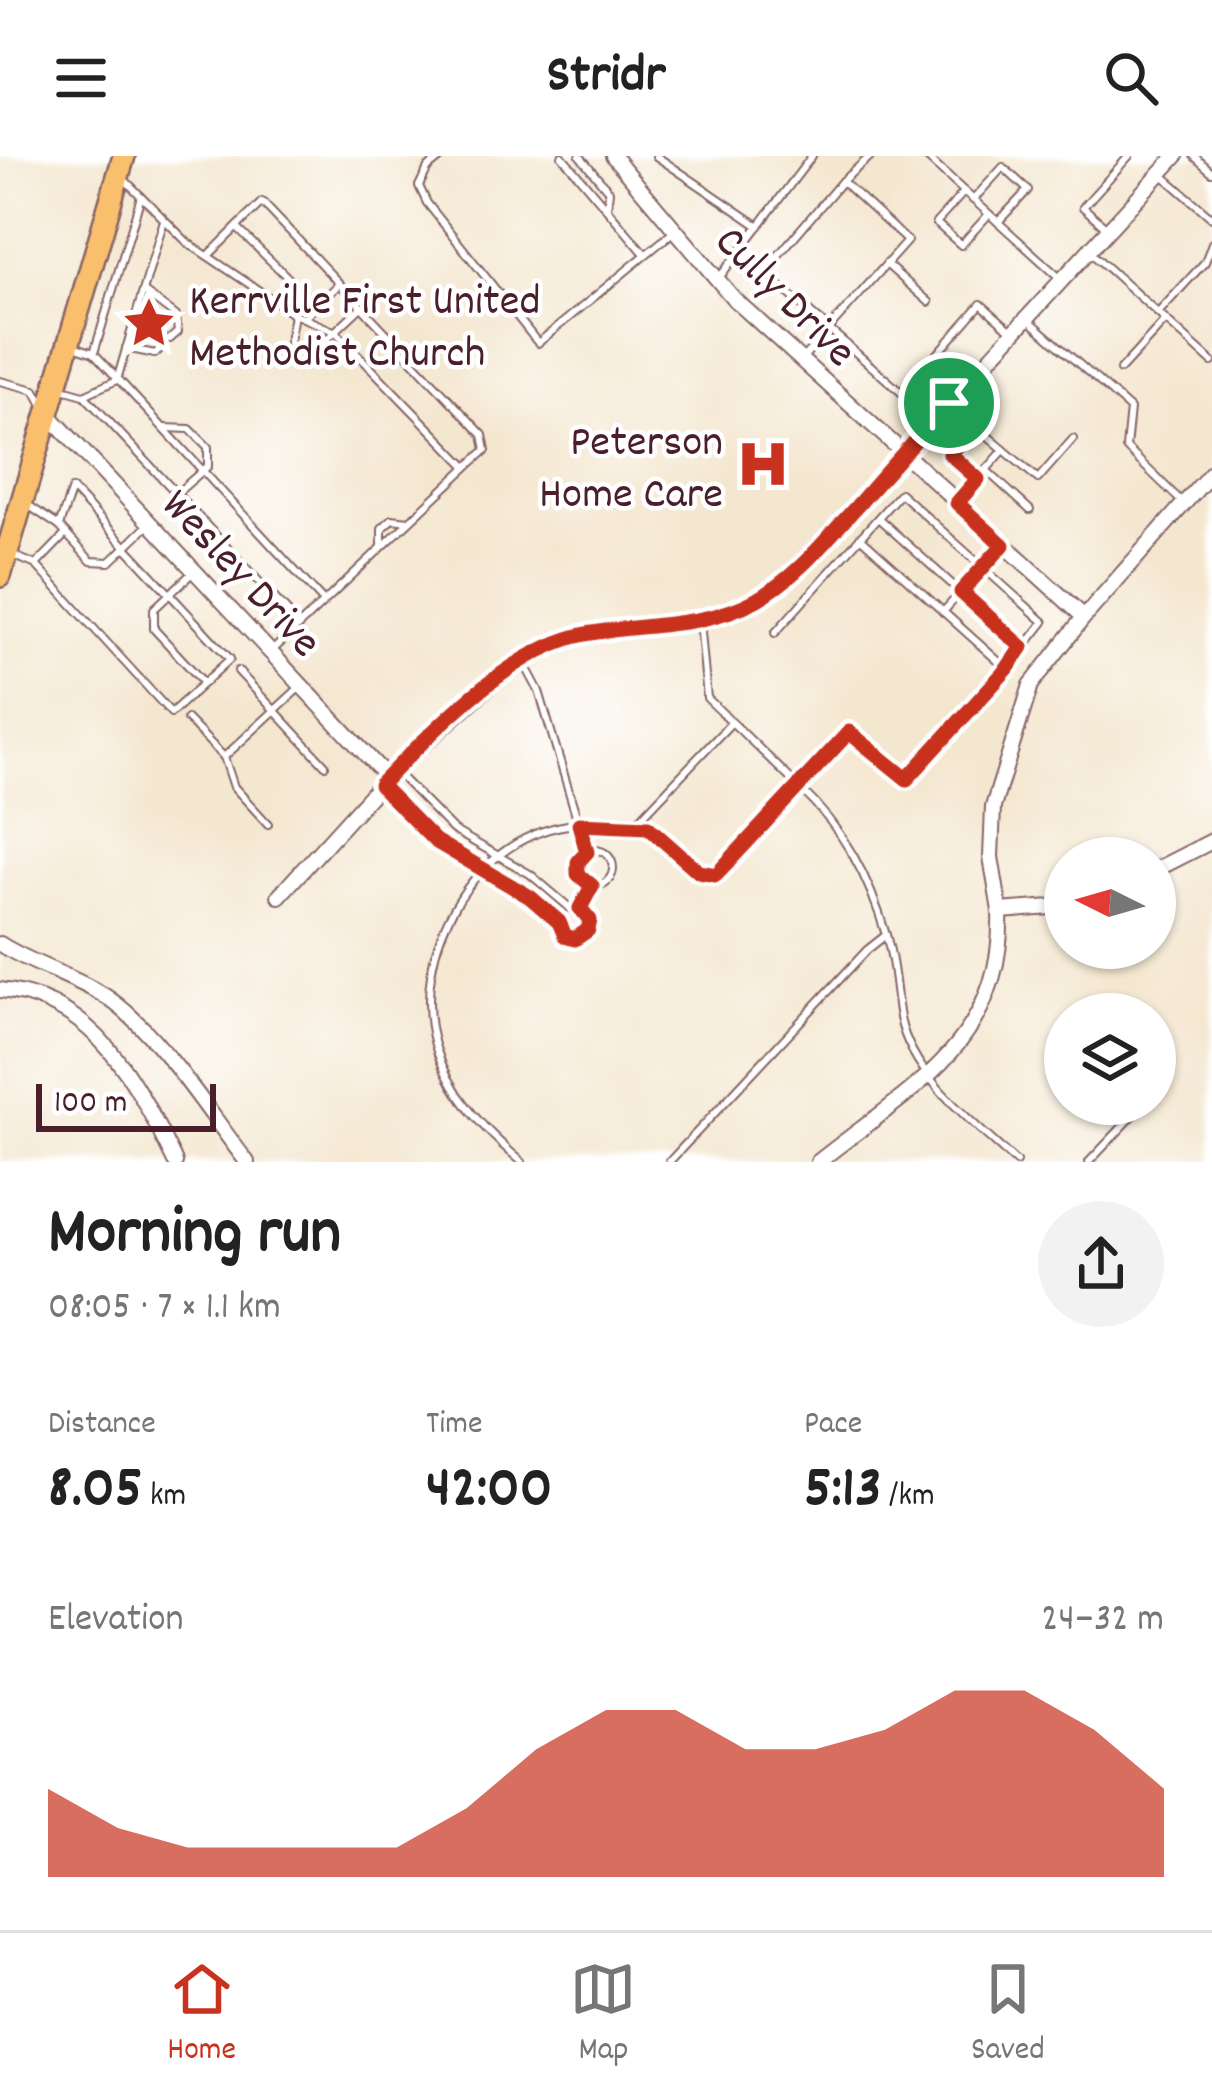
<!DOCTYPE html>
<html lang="en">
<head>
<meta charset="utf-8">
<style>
	:root { --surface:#fff; --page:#f2f2f2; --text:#222; --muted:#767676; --line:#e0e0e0; --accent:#c8321e }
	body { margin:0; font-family:Dekko,sans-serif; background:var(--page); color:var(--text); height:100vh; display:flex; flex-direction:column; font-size:45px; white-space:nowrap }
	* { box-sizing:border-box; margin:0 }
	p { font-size:39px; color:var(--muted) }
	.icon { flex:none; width:66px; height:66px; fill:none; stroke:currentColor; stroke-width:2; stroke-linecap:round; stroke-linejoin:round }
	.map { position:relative; height:1006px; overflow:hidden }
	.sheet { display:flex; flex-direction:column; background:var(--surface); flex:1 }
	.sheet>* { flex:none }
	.needle { width:78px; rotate:275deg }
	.controls { position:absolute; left:1044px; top:681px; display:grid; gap:24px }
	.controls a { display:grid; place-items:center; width:132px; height:132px; border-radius:50%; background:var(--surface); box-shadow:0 3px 9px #0004; font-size:60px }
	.scale { position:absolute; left:36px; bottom:30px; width:180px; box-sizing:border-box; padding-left:12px; border:6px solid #4a1f2b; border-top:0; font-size:33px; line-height:42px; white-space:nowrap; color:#4a1f2b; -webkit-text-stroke:9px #fff; paint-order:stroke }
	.pin { position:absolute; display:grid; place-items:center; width:102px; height:102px; color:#fff; margin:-51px; border:6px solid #fff; border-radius:50%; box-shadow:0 3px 12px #0007 }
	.round { display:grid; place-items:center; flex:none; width:126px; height:126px; border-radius:63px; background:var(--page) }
	.headline { display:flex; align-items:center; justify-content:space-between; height:204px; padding:0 48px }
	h1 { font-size:66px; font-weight:700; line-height:90px }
	.stats { display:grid; grid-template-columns:repeat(3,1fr); gap:18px; height:204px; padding:12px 48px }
	.stats div { display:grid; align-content:center }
	.stats b { font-size:60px; font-weight:700 }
	.stats small { font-size:33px; font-weight:400 }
	.stats p { font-size:33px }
	.chart { height:336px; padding:24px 48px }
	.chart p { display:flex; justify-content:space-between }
	.chart svg { width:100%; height:216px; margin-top:12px; fill:var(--accent); opacity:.7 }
	header { display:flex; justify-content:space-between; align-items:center; height:156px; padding:0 48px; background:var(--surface); font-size:54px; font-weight:700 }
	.dock { display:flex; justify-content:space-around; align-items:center; height:168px; border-top:3px solid var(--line); background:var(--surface); font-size:33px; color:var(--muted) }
	.dock a { display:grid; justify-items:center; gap:6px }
	.dock .current { color:var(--accent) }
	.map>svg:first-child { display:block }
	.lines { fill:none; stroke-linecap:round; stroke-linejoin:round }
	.service-casing { stroke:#866565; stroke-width:10 }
	.minor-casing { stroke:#866565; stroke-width:18 }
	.primary-casing { stroke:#866565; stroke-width:26 }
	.service { stroke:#fff; stroke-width:6 }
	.minor { stroke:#fff; stroke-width:14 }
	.primary { stroke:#f9bf6d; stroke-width:21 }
	.route-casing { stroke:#fff; stroke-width:24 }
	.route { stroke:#c8321e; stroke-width:15 }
	.labels { text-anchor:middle; stroke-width:9; stroke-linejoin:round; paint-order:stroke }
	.street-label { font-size:45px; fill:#4a1f2b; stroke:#fff }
	.poi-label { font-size:45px; fill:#4a1f2b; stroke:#fff; text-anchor:start }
</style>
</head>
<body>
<header><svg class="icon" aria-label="menu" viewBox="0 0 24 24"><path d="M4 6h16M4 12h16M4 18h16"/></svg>Stridr<svg class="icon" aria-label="search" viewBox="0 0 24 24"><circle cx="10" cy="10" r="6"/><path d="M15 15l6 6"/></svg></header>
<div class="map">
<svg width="1212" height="1006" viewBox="0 0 1212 1006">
	<rect width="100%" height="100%" fill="#fff"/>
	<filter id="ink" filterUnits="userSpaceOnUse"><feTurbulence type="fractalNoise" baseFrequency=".00833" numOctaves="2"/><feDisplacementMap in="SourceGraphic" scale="24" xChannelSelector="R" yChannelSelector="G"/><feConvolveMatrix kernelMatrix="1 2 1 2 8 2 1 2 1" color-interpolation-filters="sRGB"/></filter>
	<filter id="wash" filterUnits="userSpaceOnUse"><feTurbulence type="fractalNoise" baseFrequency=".004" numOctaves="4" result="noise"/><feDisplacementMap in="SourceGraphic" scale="48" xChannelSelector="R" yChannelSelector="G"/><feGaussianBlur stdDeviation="2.7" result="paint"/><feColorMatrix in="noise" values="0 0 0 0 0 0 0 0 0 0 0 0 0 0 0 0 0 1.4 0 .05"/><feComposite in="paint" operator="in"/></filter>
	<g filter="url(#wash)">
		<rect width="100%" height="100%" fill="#f4e7d0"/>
	</g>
	<g filter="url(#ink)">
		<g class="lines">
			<g class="service-casing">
				<g id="service">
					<polyline points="443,0 428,12 419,30 427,47 538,187 672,77"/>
					<polyline points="562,0 645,98"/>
					<polyline points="580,0 609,35 607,52"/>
					<polyline points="656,0 759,70"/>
					<polyline points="871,0 842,25 764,116 903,238 981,148 1013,176"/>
					<polyline points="925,0 1061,123"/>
					<polyline points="1194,0 1212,16"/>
					<polyline points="1160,17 1212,62"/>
					<polyline points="123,22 188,87 294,158 336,176 467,311 486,294 483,279 262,46 209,99"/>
					<polyline points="964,36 936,67 961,89 989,58"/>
					<polyline points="973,44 1003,11 1028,34 998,66"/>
					<polyline points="237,72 317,150"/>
					<polyline points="1108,73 1083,51 1129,0"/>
					<polyline points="1090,96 1212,206"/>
					<polyline points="886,108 929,146"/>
					<polyline points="719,122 812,0"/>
					<polyline points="143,135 176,160 178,176 170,183"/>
					<polyline points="1158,157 1205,106 1212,87"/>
					<polyline points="294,158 289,187 311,198 361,151"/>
					<polyline points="304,162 339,128"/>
					<polyline points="1028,163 1130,253 1126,292 1183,347"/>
					<polyline points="71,189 94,197 323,445"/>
					<polyline points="126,192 155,198 163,190"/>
					<polyline points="94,197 141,40"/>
					<polyline points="801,204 907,85 842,25"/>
					<polyline points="1120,214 1166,164"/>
					<polyline points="0,225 35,234 43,249"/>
					<polyline points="59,232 84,239 299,468"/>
					<polyline points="84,239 117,224 164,64"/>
					<polyline points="952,249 1038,323 1073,283"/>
					<polyline points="976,269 950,298 978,323"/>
					<polyline points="165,272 190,273 208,291 208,310 177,337"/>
					<polyline points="986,314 1030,354"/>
					<polyline points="959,344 1004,294"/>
					<polyline points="25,347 59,370 91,405 110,406 148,369"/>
					<polyline points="878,362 1022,491"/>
					<polyline points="860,381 1007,513"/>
					<polyline points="382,390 382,372 392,363 409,365"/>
					<polyline points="10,398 36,409 171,557 230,503 72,333 59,370"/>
					<polyline points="36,409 66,378"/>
					<polyline points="192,417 154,453 154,473 204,527"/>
					<polyline points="943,456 1003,389"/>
					<polyline points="700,465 707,542 800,632 849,576 907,623 1007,513 1044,466 900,337 775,477"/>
					<polyline points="273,494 467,311"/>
					<polyline points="524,507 539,535 587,696"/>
					<polyline points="238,515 325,609"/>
					<polyline points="187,563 224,601"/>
					<polyline points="383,632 445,692 539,748 558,766 565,780 575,783 585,778 590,768 584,755 570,752 530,718 453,674 395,615"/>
					<polyline points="268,668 234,631 224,601 299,532"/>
					<polyline points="634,669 730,568"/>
					<circle cx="595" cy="712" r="18"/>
					<polyline points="580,753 592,730"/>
					<path d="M886,779C895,808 895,834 900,862C912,921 974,967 1016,1006"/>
					<path d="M522,1006C483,973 450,939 435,889C408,795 475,676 577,668C597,667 633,663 651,672C674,684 687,720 716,719L800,632C844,674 869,721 886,779L867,794L669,1006"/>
					<polyline points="1089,1006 1144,948"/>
				</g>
			</g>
			<g class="minor-casing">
				<g id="minor">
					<polyline points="613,0 734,143 1084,461"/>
					<polyline points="48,258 387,621"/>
					<polyline points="1155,714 1212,685"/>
					<polyline points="279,740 387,621 512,510 548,490 581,479 716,461 755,445 788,422 1176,0"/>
					<polyline points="1065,750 1000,755 991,701 993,651 1031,529 1084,461 1212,316"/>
					<path d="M0,788C34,810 75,820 108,842C158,876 209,957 247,1006"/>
					<path d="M0,834C97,843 137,928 175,1006"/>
					<path d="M818,1006C909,933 1005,887 1000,755"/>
				</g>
			</g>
			<g class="primary-casing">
				<polyline id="primary" points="0,420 124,0"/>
			</g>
			<use href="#service" class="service"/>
			<use href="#minor" class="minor"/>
			<use href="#primary" class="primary"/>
		</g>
	</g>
	<g class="lines" filter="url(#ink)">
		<g class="route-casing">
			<path id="route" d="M949,247L976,269L950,298L978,323L957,347L1003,389L961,436L1022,491L1007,513L907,623L849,576L716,719L699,716L648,671L579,668L587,696L578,706V718L592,730L580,752L590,764L588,774L575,783L565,780L559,766L530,741L435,685L380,629C431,576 512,492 586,478C644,467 702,473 756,444C797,421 826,384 857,350C887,315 918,281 949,247Z"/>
		</g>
		<use href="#route" class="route"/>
	</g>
	<defs>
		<g id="sight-bare" transform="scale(4.14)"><path d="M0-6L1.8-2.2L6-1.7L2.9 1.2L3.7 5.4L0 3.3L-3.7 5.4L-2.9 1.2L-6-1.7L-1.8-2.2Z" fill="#c8321e" stroke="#fff" stroke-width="2.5" paint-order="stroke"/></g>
		<g id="hospital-bare" transform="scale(4.14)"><path d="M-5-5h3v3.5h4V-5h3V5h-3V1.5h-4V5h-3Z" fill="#c8321e" stroke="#fff" stroke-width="2.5" paint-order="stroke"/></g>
	</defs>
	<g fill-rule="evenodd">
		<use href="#sight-bare" x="149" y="167"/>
		<use href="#hospital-bare" x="763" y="308"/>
	</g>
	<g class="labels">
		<g class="street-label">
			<text transform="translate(788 138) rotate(45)" y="16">Cully Drive</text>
			<text transform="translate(244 415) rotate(47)" y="16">Wesley Drive</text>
		</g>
		<g class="poi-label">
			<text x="189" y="157">Kerrville First United<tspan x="189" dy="52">Methodist Church</tspan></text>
			<text x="723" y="298" text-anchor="end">Peterson<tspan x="723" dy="52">Home Care</tspan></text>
		</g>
	</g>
</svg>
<div class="controls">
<a><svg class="needle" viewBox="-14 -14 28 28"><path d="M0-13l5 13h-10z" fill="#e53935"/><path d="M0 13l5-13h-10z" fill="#767676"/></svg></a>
<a><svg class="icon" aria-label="layers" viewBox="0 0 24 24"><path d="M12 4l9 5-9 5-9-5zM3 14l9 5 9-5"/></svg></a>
</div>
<div class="scale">100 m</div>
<div class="pin" style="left:949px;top:247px;background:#1e9e55"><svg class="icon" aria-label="arrive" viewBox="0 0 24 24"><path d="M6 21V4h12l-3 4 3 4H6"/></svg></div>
</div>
<section class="sheet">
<div class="headline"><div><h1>Morning run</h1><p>08:05 · 7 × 1.1 km</p></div><a class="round"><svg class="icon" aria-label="share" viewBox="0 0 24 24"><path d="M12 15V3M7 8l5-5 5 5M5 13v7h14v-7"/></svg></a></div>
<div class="stats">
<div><p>Distance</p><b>8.05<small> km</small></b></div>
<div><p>Time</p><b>42:00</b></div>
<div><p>Pace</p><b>5:13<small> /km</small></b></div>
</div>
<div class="chart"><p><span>Elevation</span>24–32 m</p>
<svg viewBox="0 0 160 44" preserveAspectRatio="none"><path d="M0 44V26L10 34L20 38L30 38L40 38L50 38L60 30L70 18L80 10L90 10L100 18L110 18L120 14L130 6L140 6L150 14L160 26V44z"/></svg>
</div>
</section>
<nav class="dock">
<a class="current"><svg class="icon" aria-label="home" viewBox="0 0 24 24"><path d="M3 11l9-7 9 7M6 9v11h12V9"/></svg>Home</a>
<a><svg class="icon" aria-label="map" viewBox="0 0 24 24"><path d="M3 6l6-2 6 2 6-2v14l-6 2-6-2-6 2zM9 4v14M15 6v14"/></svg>Map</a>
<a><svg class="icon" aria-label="saved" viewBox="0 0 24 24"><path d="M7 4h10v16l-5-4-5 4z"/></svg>Saved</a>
</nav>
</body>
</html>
